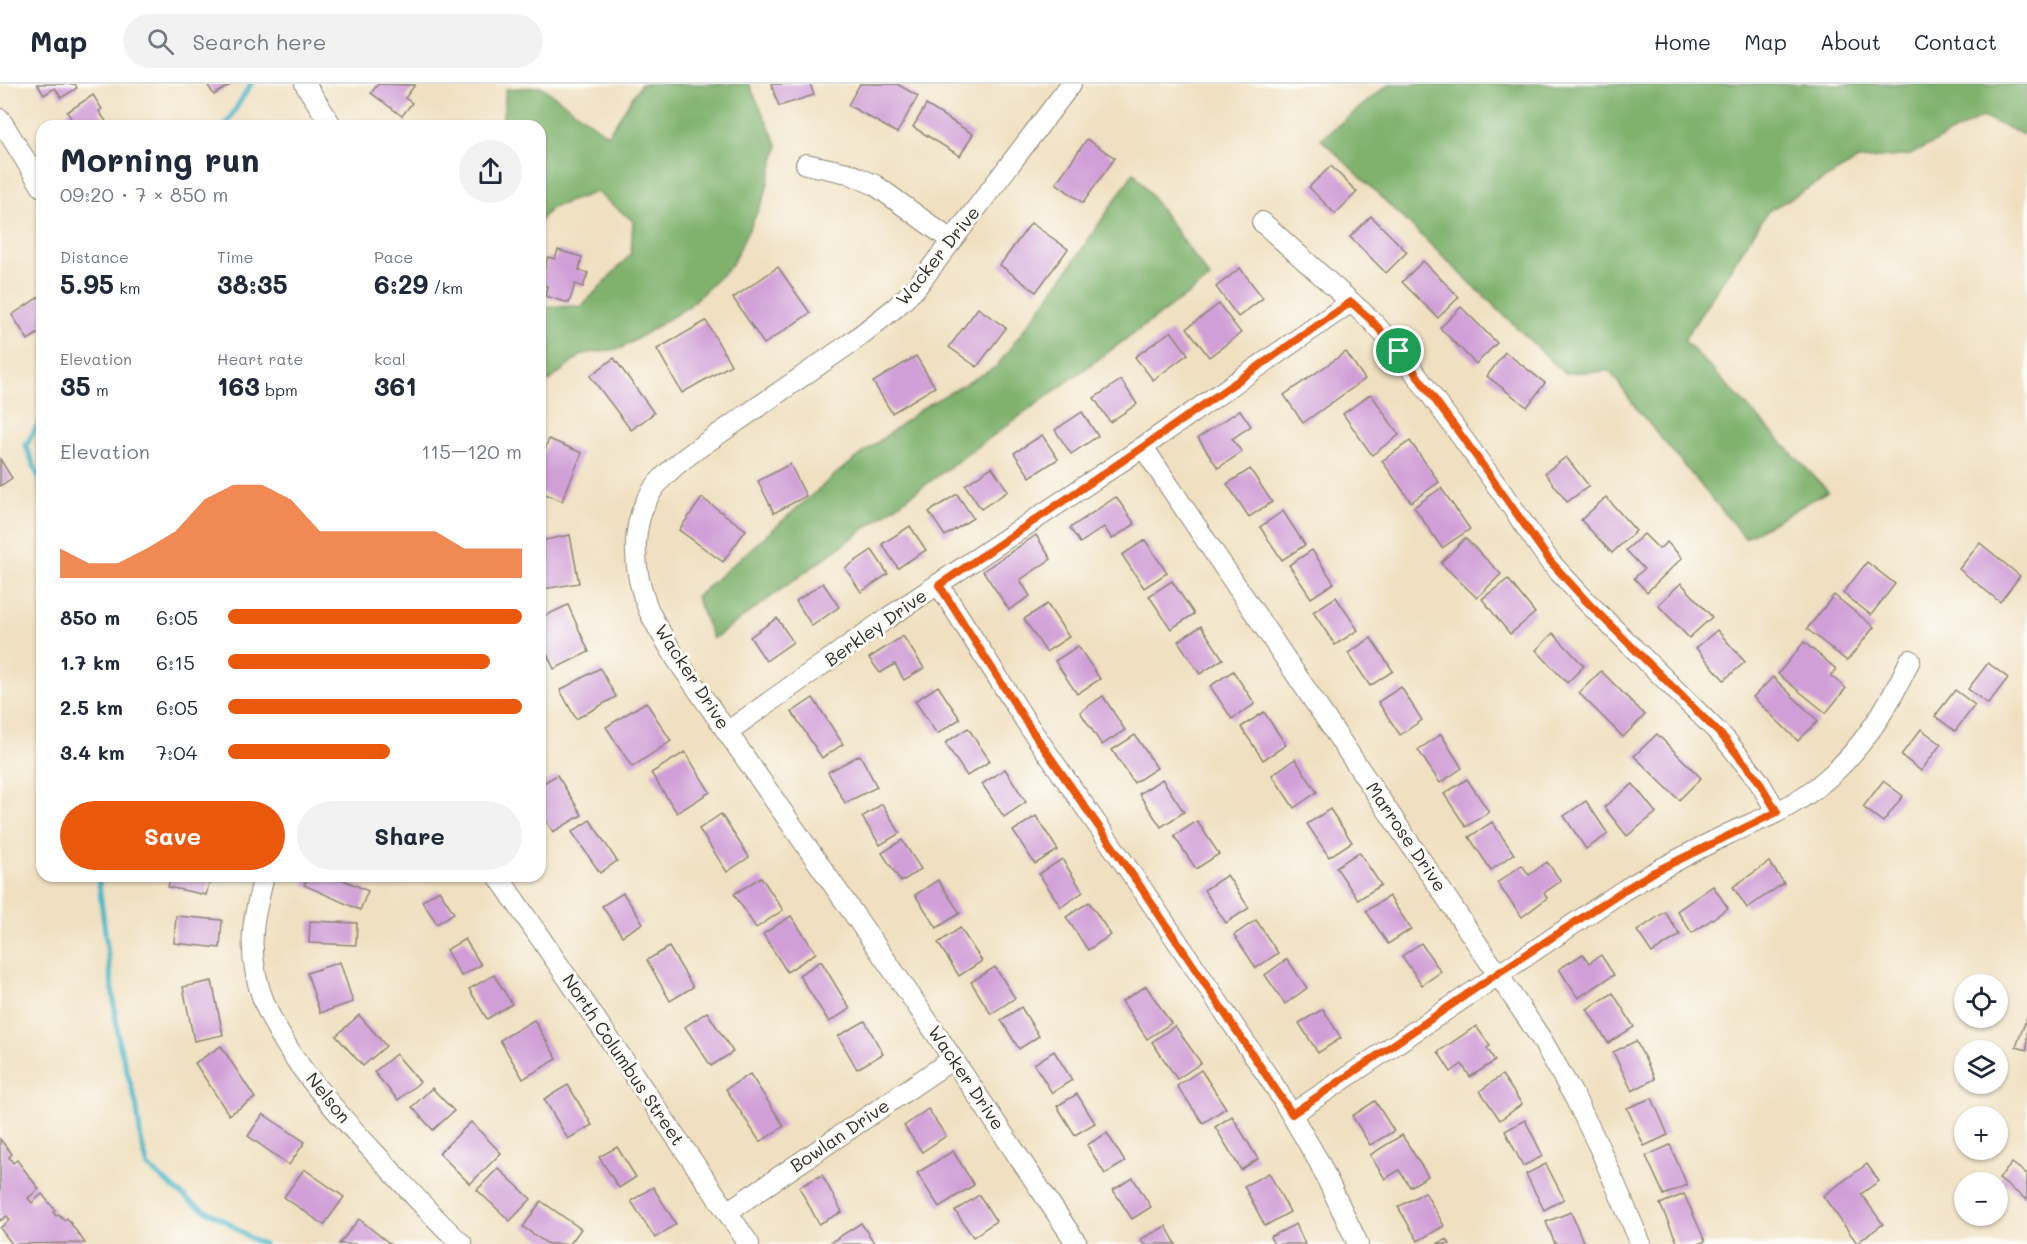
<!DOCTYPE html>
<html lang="en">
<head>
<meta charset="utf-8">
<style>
	:root { --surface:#fff; --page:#f2f2f3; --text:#1f2937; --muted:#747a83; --line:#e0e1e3; --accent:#ea580c }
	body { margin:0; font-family:Mali,sans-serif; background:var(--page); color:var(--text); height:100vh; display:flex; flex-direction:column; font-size:22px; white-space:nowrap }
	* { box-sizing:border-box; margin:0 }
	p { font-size:20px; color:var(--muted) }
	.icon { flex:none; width:33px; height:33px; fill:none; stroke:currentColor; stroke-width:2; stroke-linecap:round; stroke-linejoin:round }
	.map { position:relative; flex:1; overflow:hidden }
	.side { position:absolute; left:36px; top:36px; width:510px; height:762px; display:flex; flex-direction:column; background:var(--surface); border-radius:18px; box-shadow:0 2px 4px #0004 }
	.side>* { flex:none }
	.buttons { position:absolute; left:1954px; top:890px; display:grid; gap:12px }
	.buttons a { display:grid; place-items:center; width:54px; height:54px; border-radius:50%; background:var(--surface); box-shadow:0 2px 4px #0004; font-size:30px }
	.pin { position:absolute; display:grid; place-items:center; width:51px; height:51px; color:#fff; margin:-26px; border:3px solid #fff; border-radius:50%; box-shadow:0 2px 6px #0007 }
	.round { display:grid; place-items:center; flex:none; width:63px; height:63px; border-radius:32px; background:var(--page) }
	.headline { display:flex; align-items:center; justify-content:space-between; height:102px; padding:0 24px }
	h1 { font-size:33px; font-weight:700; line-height:45px }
	.figures { display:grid; grid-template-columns:repeat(3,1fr); gap:9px; height:102px; padding:6px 24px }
	.figures div { display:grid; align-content:center }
	.figures b { font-size:26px; font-weight:700 }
	.figures small { font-size:16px; font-weight:400 }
	.figures p { font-size:16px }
	.chart { height:168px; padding:12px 24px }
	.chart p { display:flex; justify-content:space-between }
	.chart svg { width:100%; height:108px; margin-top:6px; fill:var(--accent); opacity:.7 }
	.button { display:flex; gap:12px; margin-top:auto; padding:12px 24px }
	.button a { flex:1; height:69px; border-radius:36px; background:var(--accent); color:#fff; font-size:24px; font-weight:700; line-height:69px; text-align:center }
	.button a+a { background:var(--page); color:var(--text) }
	ul { padding:0 24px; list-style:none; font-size:20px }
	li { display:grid; grid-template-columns:96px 72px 1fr; align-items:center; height:45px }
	li i { height:15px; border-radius:8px; background:var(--accent) }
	header { display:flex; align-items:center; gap:36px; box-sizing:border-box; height:84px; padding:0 30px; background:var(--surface); border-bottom:2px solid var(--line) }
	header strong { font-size:28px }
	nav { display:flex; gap:33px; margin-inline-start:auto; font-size:21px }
	.search { width:420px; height:54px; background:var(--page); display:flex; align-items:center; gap:15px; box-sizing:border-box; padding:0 21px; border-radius:33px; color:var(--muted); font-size:22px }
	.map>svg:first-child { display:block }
	.forest { fill:#80b26e; stroke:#566e4c; stroke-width:1.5 }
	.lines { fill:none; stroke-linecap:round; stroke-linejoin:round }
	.stream { stroke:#4bb6c8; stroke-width:5 }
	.building { fill:#d09fd7 }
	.street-casing { stroke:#8e8676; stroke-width:22 }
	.street { stroke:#fff; stroke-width:20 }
	.route-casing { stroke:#fff; stroke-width:12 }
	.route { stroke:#ea580c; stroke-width:8 }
	.labels { text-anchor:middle; stroke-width:6; stroke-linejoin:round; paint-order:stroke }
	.street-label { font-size:18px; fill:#2b2b2b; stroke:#fdfcf7 }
</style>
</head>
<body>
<header>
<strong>Map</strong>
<div class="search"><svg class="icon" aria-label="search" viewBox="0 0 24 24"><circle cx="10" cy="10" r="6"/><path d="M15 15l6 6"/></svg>Search here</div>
<nav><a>Home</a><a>Map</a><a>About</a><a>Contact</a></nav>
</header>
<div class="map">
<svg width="2027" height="1160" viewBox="0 0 2027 1160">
	<rect width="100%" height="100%" fill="#fdfcf7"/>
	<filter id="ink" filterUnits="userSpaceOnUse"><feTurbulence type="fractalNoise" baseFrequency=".0167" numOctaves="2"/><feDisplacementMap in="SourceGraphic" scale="12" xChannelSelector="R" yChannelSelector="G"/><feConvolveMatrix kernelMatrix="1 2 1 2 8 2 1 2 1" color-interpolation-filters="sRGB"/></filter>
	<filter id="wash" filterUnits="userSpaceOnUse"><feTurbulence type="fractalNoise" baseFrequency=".008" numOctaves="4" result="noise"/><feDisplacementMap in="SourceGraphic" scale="24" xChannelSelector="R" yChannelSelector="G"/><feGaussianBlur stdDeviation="1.35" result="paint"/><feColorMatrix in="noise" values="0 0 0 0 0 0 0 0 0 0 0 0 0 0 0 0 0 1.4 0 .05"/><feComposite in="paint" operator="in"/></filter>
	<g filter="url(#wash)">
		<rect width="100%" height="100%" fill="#f0e0c1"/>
		<g class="forest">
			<polygon points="641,0 749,0 778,62 764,114 731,182 688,223 622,264 583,270 540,304 540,223 582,222 631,170 633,137 596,108 551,124 540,137 540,42 502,42 506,5 542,3 608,51"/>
			<polygon points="1389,0 2027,0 2027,52 1982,33 1910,71 1858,76 1768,127 1684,256 1828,407 1745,454 1636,324 1610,287 1564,289 1321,55"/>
			<polygon points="1134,88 1210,194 713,555 696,513 837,389 924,323 996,283 1061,196"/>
		</g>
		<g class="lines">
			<g class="stream">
				<polyline points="225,42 251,0"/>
				<polyline points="42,333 26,362 40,396 42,409"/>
				<polyline points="98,792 119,959 136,1019 141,1056 148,1083 192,1119 227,1138 253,1156 264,1160"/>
			</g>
		</g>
		<g id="blocks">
			<g class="building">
				<polygon points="37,0 75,0 77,4 61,14 55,4 44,11"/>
				<polygon points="207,0 232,0 214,11"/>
				<polygon points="378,0 415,1 405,14 412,19 402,32 371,9"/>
				<polygon points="771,0 810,0 814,11 779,22"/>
				<polygon points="860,0 897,0 918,12 897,49 848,21"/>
				<polygon points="93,11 102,25 99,27 109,42 76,42 67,28"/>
				<polygon points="926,21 973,50 960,72 913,43"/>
				<polygon points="1087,55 1115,74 1083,119 1056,99"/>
				<polygon points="1331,82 1357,108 1335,130 1309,103"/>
				<polygon points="1371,132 1407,168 1386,189 1350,153"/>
				<polygon points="1031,139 1068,165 1036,208 1000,181"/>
				<polygon points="558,166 582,173 579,186 588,189 583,203 575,200 569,219 545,212 547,202 540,200 548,173 555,175"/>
				<polygon points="1423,177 1459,213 1438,234 1402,198"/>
				<polygon points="778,183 810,229 764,260 733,214"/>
				<polygon points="1240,184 1263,214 1238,233 1216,203"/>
				<polygon points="42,211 42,247 28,256 12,231"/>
				<polygon points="1219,220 1241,249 1209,273 1187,244"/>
				<polygon points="1461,223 1497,259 1476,280 1440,244"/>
				<polygon points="978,224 1006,244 977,283 949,263"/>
				<polygon points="706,237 731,281 682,309 657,265"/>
				<polygon points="1171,247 1188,270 1153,296 1135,273"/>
				<polygon points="1346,268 1365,295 1303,339 1284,311"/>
				<polygon points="1505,268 1545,299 1527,323 1487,292"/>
				<polygon points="916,272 935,303 892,329 873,298"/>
				<polygon points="614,274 654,329 631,346 590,292"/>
				<polygon points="1121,296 1137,320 1110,338 1094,314"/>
				<polygon points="1371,310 1399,351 1372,371 1343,330"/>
				<polygon points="1240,326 1251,342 1232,355 1242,368 1218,384 1198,354"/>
				<polygon points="1082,328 1098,352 1071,370 1055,346"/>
				<polygon points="1042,351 1058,375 1030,393 1014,369"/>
				<polygon points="549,355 582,369 562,417 540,408 540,377"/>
				<polygon points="1410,357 1439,398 1411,418 1382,377"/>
				<polygon points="1566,373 1589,402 1567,418 1545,389"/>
				<polygon points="0,375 12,394 0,402"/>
				<polygon points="790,380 806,412 774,429 758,397"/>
				<polygon points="992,383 1008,407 981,425 965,401"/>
				<polygon points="1250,385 1272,418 1249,433 1227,400"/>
				<polygon points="1441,404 1470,445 1442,464 1414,423"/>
				<polygon points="957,410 973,434 945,452 929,428"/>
				<polygon points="1116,413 1135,440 1112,455 1104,443 1080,459 1070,444"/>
				<polygon points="1606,413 1636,447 1612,469 1581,436"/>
				<polygon points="702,414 746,446 723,478 679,446"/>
				<polygon points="1283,427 1305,461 1282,476 1260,443"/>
				<polygon points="910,442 926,466 898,484 882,460"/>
				<polygon points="1644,450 1659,465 1667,458 1682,474 1647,508 1634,494 1644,485 1626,466"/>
				<polygon points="570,451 579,499 544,505 540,482 540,457"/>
				<polygon points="1036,451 1051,475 1020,496 1030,512 1009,526 983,487"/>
				<polygon points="1465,454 1501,490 1477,514 1441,479"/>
				<polygon points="1145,456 1167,489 1144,504 1122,471"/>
				<polygon points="1980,459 2020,492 2000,518 1959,485"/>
				<polygon points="872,466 888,490 861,508 845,484"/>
				<polygon points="1312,466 1334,499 1311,514 1289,481"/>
				<polygon points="1867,478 1895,500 1871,531 1843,509"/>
				<polygon points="1508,495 1535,529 1510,550 1482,515"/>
				<polygon points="1172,497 1194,530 1171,545 1149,512"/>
				<polygon points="823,499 839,523 812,542 796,517"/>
				<polygon points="1681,499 1712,533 1689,554 1658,521"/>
				<polygon points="1834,511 1874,543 1847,577 1807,545"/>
				<polygon points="1336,513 1358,546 1335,561 1313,528"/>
				<polygon points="1047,520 1069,553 1046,568 1024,535"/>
				<polygon points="568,521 589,568 554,585 540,555 540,534"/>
				<polygon points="777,534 793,558 766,577 750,553"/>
				<polygon points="1201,542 1223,575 1200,590 1178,557"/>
				<polygon points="1717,546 1745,578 1724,596 1696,564"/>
				<polygon points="1553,549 1584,582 1567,599 1536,566"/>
				<polygon points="903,552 924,584 904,596 895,580 880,589 869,574"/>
				<polygon points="1371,554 1393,587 1370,602 1348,569"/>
				<polygon points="1804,558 1836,585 1831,592 1846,604 1826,629 1778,590"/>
				<polygon points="1078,562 1100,595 1077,610 1055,577"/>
				<polygon points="1988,579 2008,594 1988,620 1968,605"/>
				<polygon points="600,584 616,613 576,635 560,606"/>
				<polygon points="1233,587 1255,620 1232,635 1210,602"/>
				<polygon points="1601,587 1645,631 1623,653 1579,609"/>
				<polygon points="1773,593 1818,637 1798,657 1753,613"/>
				<polygon points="938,602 960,635 937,650 915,617"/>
				<polygon points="1401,603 1422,636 1400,651 1378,618"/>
				<polygon points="1955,606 1975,621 1955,647 1935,632"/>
				<polygon points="1103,612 1125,646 1102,661 1080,628"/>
				<polygon points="813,614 843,660 822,674 792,628"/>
				<polygon points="646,618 671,657 632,683 606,643"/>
				<polygon points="1264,628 1286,661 1263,676 1241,643"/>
				<polygon points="968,644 990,677 967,692 945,659"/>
				<polygon points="1921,645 1941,660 1921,687 1901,671"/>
				<polygon points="1441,650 1462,684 1440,699 1418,666"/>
				<polygon points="1657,650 1701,694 1679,716 1634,672"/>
				<polygon points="1135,651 1157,684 1134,699 1112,666"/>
				<polygon points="685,668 710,708 677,729 651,689"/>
				<polygon points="860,671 877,703 845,719 828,688"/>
				<polygon points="1295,675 1317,708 1294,724 1272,691"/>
				<polygon points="1005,685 1026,718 1004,733 982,700"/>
				<polygon points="557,691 582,731 553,748 540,727 540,701"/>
				<polygon points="1162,695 1184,728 1161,743 1139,710"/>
				<polygon points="1467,695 1489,728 1466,743 1444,710"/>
				<polygon points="1883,697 1903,712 1883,738 1863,723"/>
				<polygon points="1633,700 1656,729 1627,752 1604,723"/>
				<polygon points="1586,717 1608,750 1586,765 1564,732"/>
				<polygon points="882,720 900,749 880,761 862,733"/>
				<polygon points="1330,725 1352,758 1329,773 1307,740"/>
				<polygon points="721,730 749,773 727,788 699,745"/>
				<polygon points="1036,732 1058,766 1035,780 1013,747"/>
				<polygon points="590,736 617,777 600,789 572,748"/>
				<polygon points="1197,737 1219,770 1196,785 1174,752"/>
				<polygon points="1492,738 1514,770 1491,786 1469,753"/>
				<polygon points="902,756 921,785 901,798 882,769"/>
				<polygon points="1359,768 1381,801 1358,816 1336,783"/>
				<polygon points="1062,775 1083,808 1061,823 1039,790"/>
				<polygon points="1547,778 1561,797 1544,809 1547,814 1522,833 1497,799 1522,781 1529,791"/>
				<polygon points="1769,778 1784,799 1747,824 1733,803"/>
				<polygon points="1227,791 1249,824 1226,839 1204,806"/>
				<polygon points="171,792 211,792 206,811 168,803"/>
				<polygon points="309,792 343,792 341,795 368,807 360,826 304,801"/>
				<polygon points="761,793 783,826 756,844 734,810"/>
				<polygon points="938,796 960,829 937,844 915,811"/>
				<polygon points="1713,802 1728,824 1692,849 1677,827"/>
				<polygon points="439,806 454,829 437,840 422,817"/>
				<polygon points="623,809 643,839 622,852 602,822"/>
				<polygon points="1389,812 1411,845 1388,860 1366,827"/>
				<polygon points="1089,818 1111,851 1088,866 1066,833"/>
				<polygon points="1665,828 1680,851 1652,869 1637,847"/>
				<polygon points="176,832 222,836 220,864 174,859"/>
				<polygon points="791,832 816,869 787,888 763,850"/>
				<polygon points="1256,836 1278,869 1256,884 1234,851"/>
				<polygon points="310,837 357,839 356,861 309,859"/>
				<polygon points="960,844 982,877 959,892 938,859"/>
				<polygon points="465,855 481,881 461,892 446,866"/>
				<polygon points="1421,859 1441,888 1422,901 1402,872"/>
				<polygon points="669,863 693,903 670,917 647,876"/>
				<polygon points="1583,870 1589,879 1601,871 1614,891 1578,914 1559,885"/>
				<polygon points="1287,875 1307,904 1285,920 1265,891"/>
				<polygon points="821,877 850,925 829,938 799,891"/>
				<polygon points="340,878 353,918 320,929 307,889"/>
				<polygon points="995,883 1015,914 991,930 971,898"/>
				<polygon points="494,891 512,920 487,935 469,905"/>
				<polygon points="212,897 223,951 194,957 183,903"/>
				<polygon points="1146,902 1171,939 1147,955 1122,917"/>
				<polygon points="1613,909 1634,943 1608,959 1587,925"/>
				<polygon points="1021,923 1039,952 1019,965 1001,936"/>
				<polygon points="1323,925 1341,954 1318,969 1299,939"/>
				<polygon points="707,928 733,968 711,982 685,943"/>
				<polygon points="359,931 386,962 363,982 336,952"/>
				<polygon points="2027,933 2027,966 2016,963"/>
				<polygon points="534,936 557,975 523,995 500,956"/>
				<polygon points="865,937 883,970 857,985 838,952"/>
				<polygon points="1175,942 1201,979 1177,995 1152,958"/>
				<polygon points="1476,942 1490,962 1487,964 1495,977 1470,993 1462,980 1451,988 1438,968"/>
				<polygon points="1636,957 1655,995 1632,1007 1613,968"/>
				<polygon points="221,962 255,1014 229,1031 195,979"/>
				<polygon points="1054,967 1072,996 1052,1009 1034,980"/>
				<polygon points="396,970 420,998 398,1016 374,988"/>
				<polygon points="1201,986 1226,1024 1203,1039 1177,1002"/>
				<polygon points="750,990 784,1042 760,1058 726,1005"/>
				<polygon points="1502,991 1522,1020 1500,1036 1480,1007"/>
				<polygon points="568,1001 592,1041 568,1055 544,1015"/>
				<polygon points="432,1004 454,1027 433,1046 412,1023"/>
				<polygon points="1077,1010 1095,1039 1075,1051 1057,1022"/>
				<polygon points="1652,1014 1668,1051 1644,1062 1627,1024"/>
				<polygon points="1375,1017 1394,1047 1370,1061 1352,1032"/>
				<polygon points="928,1025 946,1052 922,1068 904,1042"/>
				<polygon points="263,1030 305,1058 289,1081 248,1052"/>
				<polygon points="1232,1032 1258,1075 1241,1086 1215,1043"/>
				<polygon points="1525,1036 1543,1072 1523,1082 1505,1047"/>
				<polygon points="471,1038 501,1069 470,1100 439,1069"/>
				<polygon points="1107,1049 1125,1078 1105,1090 1087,1061"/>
				<polygon points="1402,1051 1428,1092 1410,1103 1399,1086 1385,1095 1370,1071"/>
				<polygon points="0,1055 12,1070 9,1073 13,1079 17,1076 39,1105 28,1114 32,1119 42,1110 55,1126 53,1128 56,1132 59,1130 64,1136 67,1134 85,1159 12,1160 0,1144 10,1136 7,1132 0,1137"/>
				<polygon points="1670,1061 1687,1101 1664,1111 1646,1072"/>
				<polygon points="617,1063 636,1093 619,1104 599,1073"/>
				<polygon points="953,1067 974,1101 939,1123 917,1089"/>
				<polygon points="2012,1079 2027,1090 2027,1116 1999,1095"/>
				<polygon points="1546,1080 1564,1115 1544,1126 1526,1090"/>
				<polygon points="1867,1080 1879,1097 1861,1110 1883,1140 1857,1159 1823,1112"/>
				<polygon points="498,1084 531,1115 510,1137 477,1106"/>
				<polygon points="304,1085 344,1113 324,1141 284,1113"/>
				<polygon points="1269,1089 1290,1128 1265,1142 1244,1102"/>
				<polygon points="822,1091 842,1128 819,1140 799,1103"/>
				<polygon points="1133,1094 1151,1123 1132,1135 1113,1106"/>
				<polygon points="653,1103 676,1140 655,1154 631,1117"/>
				<polygon points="1425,1108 1444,1142 1418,1157 1398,1123"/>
				<polygon points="1684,1110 1705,1157 1698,1160 1678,1160 1660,1120"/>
				<polygon points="979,1111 996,1137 973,1153 955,1127"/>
				<polygon points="541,1117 581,1145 570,1160 548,1160 523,1143"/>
				<polygon points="1571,1128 1584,1160 1555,1160 1546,1138"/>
				<polygon points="359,1135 390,1160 339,1160"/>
				<polygon points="861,1139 875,1160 828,1160"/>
				<polygon points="1296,1140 1305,1160 1274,1160 1270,1153"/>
				<polygon points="1166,1142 1176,1160 1143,1160 1141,1155"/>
				<polygon points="1447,1155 1450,1160 1437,1160"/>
			</g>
		</g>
	</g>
	<g filter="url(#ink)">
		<use href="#blocks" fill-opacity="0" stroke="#8e8676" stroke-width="1.5"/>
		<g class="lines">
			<g class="street-casing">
				<g id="street">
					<polyline points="305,0 332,42"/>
					<path d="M1071,0L915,205L895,224L852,258L697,365C683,375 669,386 658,399C628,434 632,487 649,527C657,544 668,560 677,576L910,911L1077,1160"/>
					<polyline points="0,35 42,103"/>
					<polyline points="806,80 848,89 875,101 952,157"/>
					<polyline points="1262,138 1371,236 1399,267 1503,410 1550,478 1587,518 1725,655 1758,696 1777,728"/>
					<polyline points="1143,363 1542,956 1575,1014 1599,1063 1641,1160"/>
					<polyline points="939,501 1030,644 1140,802 1277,1006 1319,1078 1358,1160"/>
					<polyline points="727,648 889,533 1143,363 1351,218"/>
					<path d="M264,792C255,828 248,854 256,891C270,960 336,1027 383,1078C409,1106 434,1135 462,1160"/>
					<polyline points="498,792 749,1160"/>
					<path d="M1292,1030L1624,806C1658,786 1693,767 1728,750C1749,740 1771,733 1790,721C1847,689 1884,634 1910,576"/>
					<polyline points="727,1128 953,975"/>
				</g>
			</g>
			<use href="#street" class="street"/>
		</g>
	</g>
	<g class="lines" filter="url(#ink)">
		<g class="route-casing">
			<polygon id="route" points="1351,218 1371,236 1399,267 1471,365 1550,477 1587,518 1725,655 1758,696 1777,728 1654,788 1624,806 1498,889 1292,1030 1140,802 1030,644 939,501 1143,363"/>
		</g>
		<use href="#route" class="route"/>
	</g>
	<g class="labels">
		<g class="street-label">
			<text transform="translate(938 172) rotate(-51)" y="6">Wacker Drive</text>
			<text transform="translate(876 544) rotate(-35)" y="6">Berkley Drive</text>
			<text transform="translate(692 593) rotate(57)" y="6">Wacker Drive</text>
			<text transform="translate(1406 753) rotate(56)" y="6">Marrose Drive</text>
			<text transform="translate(623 976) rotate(56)" y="6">North Columbus Street</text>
			<text transform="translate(966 994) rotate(56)" y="6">Wacker Drive</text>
			<text transform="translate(328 1014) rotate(51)" y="6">Nelson</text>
			<text transform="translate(840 1052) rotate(-34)" y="6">Bowlan Drive</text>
		</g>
	</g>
</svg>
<div class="buttons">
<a><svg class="icon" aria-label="locate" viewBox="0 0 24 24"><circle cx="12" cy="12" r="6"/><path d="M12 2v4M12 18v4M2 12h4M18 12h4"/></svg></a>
<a><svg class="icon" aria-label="layers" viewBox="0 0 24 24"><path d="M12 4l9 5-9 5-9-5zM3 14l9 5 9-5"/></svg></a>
<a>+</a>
<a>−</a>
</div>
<div class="pin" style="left:1399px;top:267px;background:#1e9e55"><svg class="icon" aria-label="arrive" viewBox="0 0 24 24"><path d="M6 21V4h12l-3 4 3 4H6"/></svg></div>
<section class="side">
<div class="headline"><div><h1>Morning run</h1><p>09:20 · 7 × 850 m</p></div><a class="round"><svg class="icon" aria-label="share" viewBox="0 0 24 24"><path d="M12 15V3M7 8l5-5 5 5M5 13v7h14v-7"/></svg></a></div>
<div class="figures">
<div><p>Distance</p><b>5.95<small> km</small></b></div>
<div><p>Time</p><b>38:35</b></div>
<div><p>Pace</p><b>6:29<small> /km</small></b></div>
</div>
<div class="figures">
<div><p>Elevation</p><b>35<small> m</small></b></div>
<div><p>Heart rate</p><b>163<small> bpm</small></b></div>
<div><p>kcal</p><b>361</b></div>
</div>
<div class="chart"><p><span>Elevation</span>115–120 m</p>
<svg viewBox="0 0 160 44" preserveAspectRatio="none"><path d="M0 44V32L10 38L20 38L30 32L40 25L50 12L60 6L70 6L80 12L90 25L100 25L110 25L120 25L130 25L140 32L150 32L160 32V44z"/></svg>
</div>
<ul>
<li><b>850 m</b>6:05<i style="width:100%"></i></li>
<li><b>1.7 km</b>6:15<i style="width:89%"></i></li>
<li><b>2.5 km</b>6:05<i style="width:100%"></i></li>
<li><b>3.4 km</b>7:04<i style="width:55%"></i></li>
</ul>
<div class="button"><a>Save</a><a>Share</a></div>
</section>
</div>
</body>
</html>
